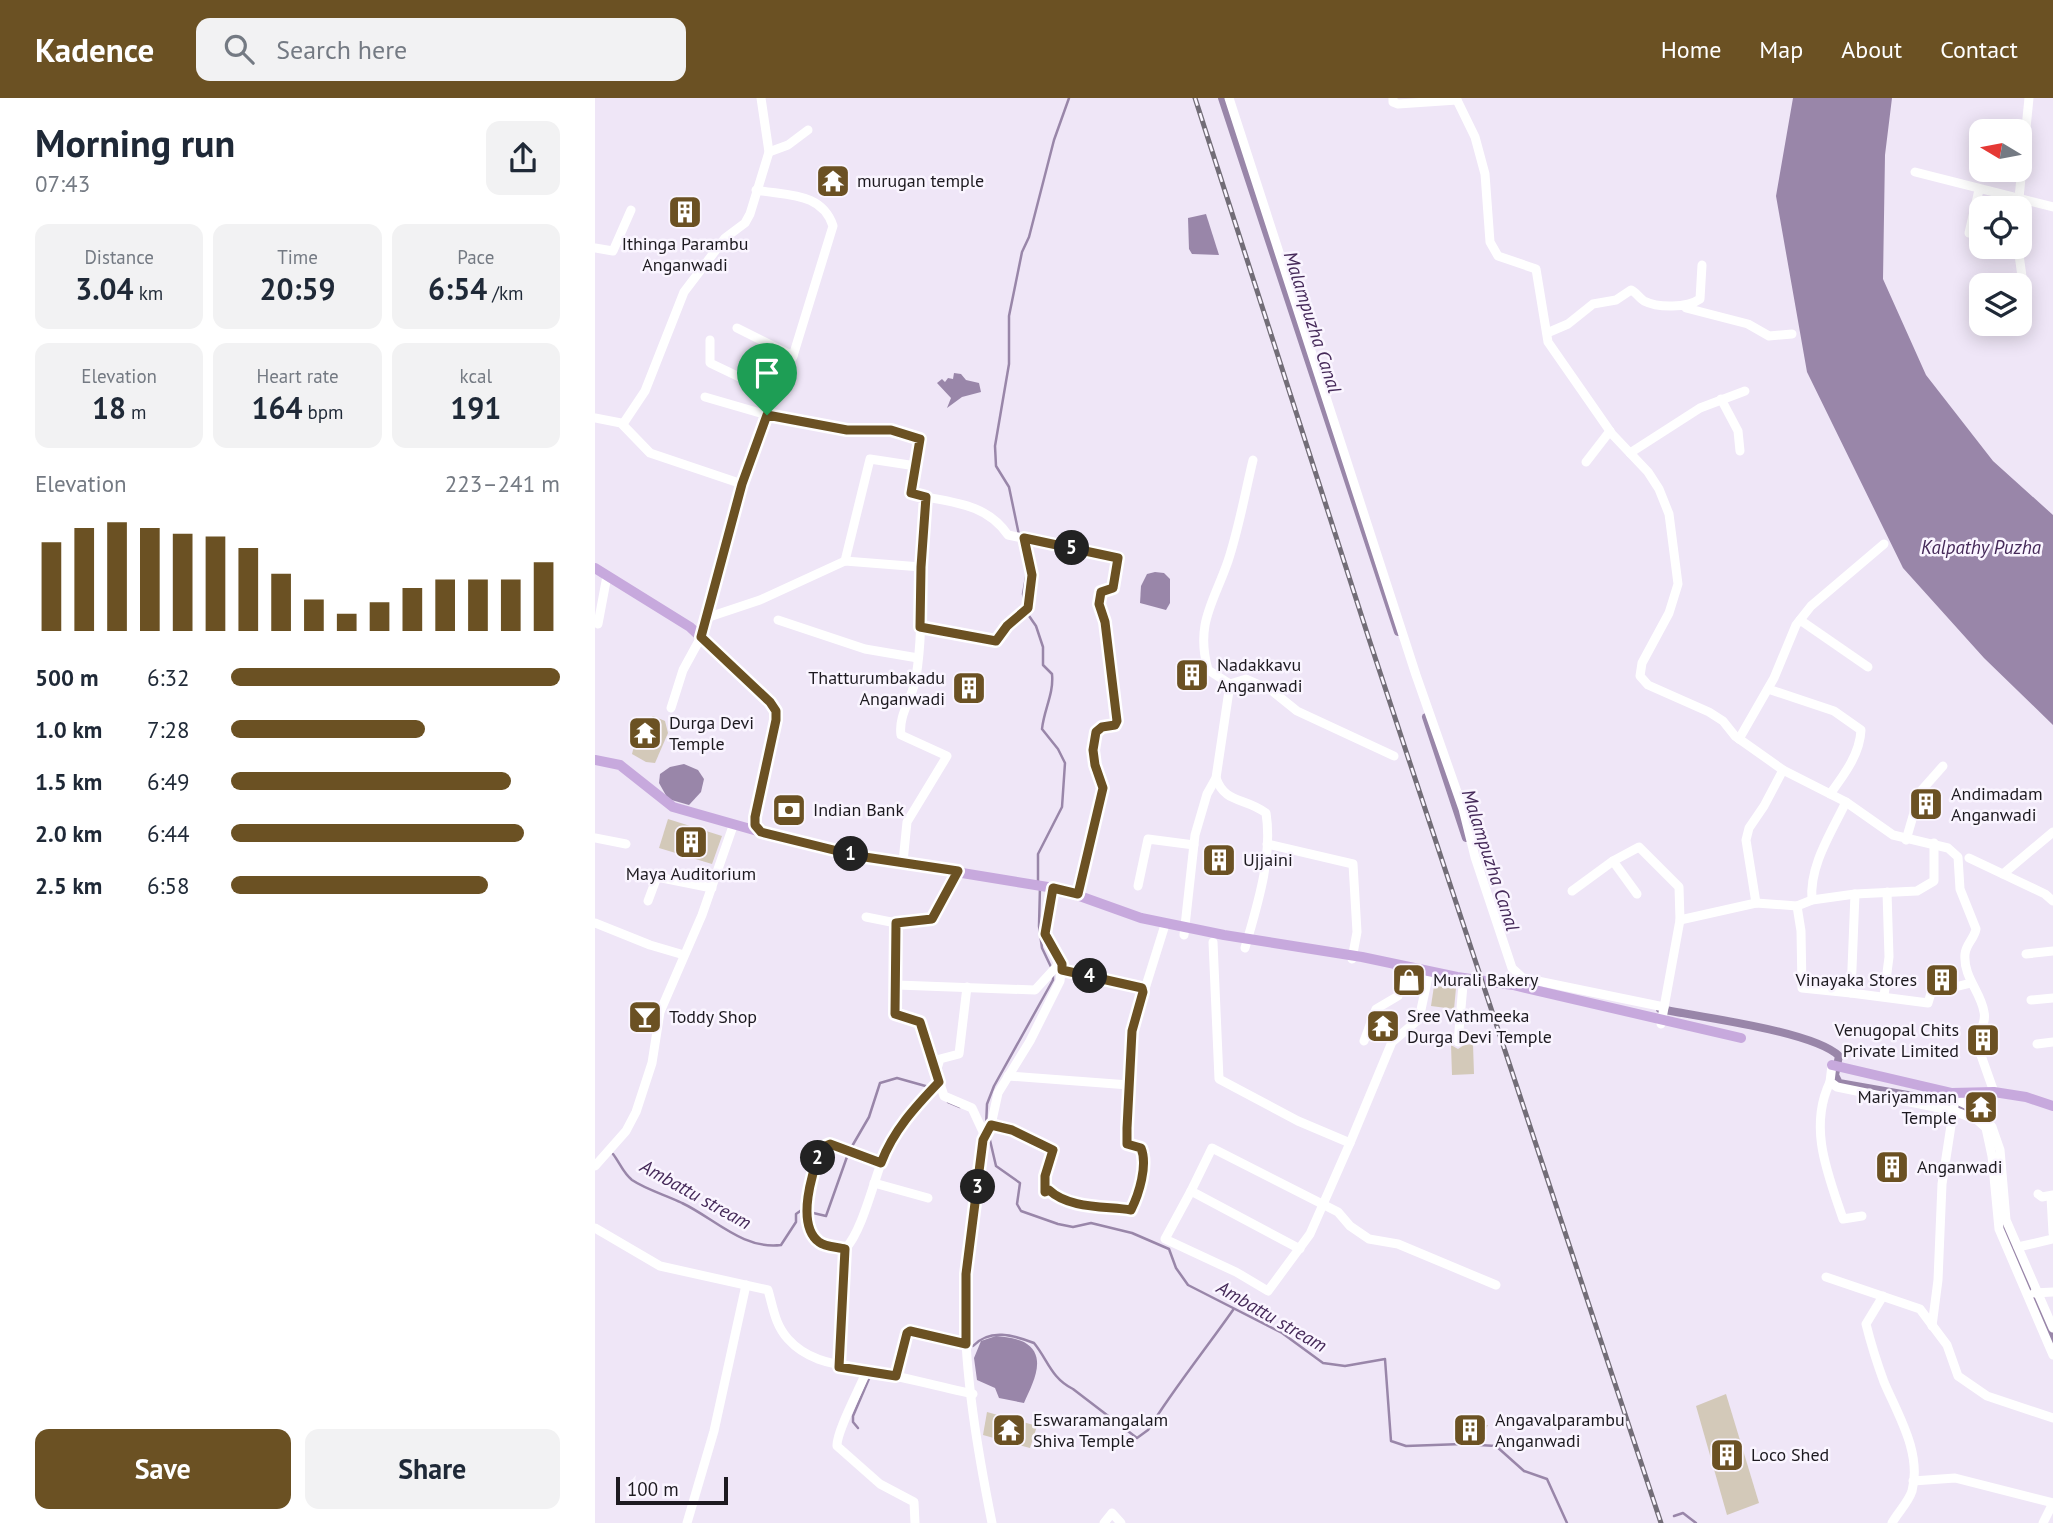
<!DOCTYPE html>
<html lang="en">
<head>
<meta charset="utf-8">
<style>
	:root { --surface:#fff; --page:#f2f2f3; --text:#1f2937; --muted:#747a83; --accent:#6b5123 }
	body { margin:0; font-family:"PT Sans",sans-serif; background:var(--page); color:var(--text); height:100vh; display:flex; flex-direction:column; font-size:26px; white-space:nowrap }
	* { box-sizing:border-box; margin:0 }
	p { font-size:23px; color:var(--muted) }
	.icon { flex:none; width:38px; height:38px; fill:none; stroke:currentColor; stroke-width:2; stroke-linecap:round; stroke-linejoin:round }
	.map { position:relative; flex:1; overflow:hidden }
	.details { display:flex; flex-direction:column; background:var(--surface); width:595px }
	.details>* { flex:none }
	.needle { width:46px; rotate:280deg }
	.buttons { position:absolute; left:1374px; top:21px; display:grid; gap:14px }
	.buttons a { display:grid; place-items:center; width:63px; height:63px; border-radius:14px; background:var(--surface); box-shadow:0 4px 18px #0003; font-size:35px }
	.scale { position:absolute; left:21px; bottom:18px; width:112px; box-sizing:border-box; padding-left:7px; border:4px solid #1d1a20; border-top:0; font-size:19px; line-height:24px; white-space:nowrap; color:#1d1a20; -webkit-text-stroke:5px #faf5ff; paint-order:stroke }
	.pin { position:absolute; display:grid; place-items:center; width:60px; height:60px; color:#fff; margin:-72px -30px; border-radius:50% 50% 50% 0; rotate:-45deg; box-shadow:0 0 7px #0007 }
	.pin .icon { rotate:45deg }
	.km { position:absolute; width:35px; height:35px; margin:-18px; border-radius:50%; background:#222; color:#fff; font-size:19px; line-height:35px; text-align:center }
	.round { display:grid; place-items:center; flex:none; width:74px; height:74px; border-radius:14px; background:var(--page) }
	.overview { display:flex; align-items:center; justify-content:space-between; height:119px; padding:0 35px }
	h1 { font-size:38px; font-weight:800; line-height:52px }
	.metrics { display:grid; grid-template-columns:repeat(3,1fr); gap:10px; height:119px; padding:7px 35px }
	.metrics div { display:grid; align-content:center; border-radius:14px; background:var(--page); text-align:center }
	.metrics b { font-size:30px; font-weight:800 }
	.metrics small { font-size:19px; font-weight:400 }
	.metrics p { font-size:19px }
	.chart { height:196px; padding:14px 35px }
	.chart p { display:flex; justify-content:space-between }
	.chart svg { width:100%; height:126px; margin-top:7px; stroke:var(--accent); stroke-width:6 }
	.action { display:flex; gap:14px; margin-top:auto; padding:14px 35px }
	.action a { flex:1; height:80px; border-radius:14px; background:var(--accent); color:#fff; font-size:28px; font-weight:800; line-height:80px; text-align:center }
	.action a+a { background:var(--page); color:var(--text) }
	ul { padding:0 35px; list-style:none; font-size:23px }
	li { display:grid; grid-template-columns:112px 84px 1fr; align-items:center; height:52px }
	li i { height:18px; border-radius:9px; background:var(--accent) }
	header { display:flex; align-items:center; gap:42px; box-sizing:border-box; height:98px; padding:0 35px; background:var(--accent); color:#fff }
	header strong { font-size:33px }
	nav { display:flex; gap:38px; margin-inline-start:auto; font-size:24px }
	.search { width:490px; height:63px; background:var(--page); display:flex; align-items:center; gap:18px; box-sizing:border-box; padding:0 24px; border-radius:14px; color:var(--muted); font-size:26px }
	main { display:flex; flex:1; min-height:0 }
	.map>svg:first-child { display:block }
	.water { fill:#9986a9 }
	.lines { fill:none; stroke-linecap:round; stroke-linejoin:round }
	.stream { stroke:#9986a9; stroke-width:2.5 }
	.canal { stroke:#9986a9; stroke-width:8 }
	.building { fill:#d3c9b9 }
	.minor { stroke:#fff; stroke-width:9 }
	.major { stroke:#c7a9dd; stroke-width:10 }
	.rail-casing { stroke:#726d77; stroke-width:5 }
	.rail { stroke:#faf5ff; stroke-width:2.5; stroke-dasharray:8; stroke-linecap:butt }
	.route-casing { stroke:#fff; stroke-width:14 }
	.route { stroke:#6b5123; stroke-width:9 }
	.labels { text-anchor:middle; stroke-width:5; stroke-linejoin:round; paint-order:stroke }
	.poi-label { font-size:18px; fill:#1d1a20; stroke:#faf5ff; text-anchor:start }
	.water-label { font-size:19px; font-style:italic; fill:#452959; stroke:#faf5ff }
</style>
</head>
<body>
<header>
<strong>Kadence</strong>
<div class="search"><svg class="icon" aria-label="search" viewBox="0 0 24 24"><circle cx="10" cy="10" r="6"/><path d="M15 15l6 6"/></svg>Search here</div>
<nav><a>Home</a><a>Map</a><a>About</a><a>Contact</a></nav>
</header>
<main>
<section class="details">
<div class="overview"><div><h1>Morning run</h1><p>07:43</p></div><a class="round"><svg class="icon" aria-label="share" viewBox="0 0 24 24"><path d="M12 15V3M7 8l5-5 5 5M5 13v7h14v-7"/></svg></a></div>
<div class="metrics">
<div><p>Distance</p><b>3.04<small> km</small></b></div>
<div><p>Time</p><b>20:59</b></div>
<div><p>Pace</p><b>6:54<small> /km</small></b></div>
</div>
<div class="metrics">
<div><p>Elevation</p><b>18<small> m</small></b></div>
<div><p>Heart rate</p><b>164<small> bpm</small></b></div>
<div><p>kcal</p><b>191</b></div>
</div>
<div class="chart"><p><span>Elevation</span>223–241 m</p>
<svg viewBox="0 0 160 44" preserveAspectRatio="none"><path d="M5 44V13M15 44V8M25 44V6M35 44V8M45 44V10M55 44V11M65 44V15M75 44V24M85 44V33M95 44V38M105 44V34M115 44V29M125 44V26M135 44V26M145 44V26M155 44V20"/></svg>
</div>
<ul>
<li><b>500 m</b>6:32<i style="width:100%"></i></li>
<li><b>1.0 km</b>7:28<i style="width:59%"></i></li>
<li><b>1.5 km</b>6:49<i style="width:85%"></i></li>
<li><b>2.0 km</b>6:44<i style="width:89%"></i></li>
<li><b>2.5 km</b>6:58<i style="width:78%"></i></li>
</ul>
<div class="action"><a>Save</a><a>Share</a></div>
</section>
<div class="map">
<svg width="1458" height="1425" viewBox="0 0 1458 1425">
	<rect width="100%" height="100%" fill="#efe6f7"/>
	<g class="water">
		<polygon points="1198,0 1297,0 1290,57 1288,181 1331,277 1398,363 1458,417 1458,627 1389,560 1308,470 1212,274 1181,98"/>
		<polygon points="611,116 624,157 597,156 594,151 593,120"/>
		<polygon points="359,275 366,276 371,282 384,285 386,294 367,299 352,310 356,300 342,285 347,281 350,284 353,280 358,281"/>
		<polygon points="560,474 569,475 575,481 575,505 571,512 545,505 546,488 552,476"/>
		<polygon points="89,666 103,672 109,681 106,694 94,707 73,701 64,685 65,676 75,669"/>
		<path d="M401,1238C409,1239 421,1240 429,1244C454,1258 437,1286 429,1305L404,1300L400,1290L382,1282L379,1260L386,1243Z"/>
	</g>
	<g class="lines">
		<g class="stream">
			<polyline points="424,437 414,389 401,368 400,348 414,266 414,218 427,154 434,139 459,42 474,0"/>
			<polyline points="430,505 428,496 432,474"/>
			<path d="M432,515L441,528L448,549V567L457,576C459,596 449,611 447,631L463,651L470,665L467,709L443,756V783"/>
			<polyline points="445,789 444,828 447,850 457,871"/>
			<polyline points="353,1004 365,1009"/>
			<polyline points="391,1029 392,1006 399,988 458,882 458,877"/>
			<polyline points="394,1038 401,1068 425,1085 422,1106 426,1113 463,1126 478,1129 496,1125 537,1135 574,1151 581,1170 593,1187 687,1235 728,1265 750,1268 790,1261 796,1343 811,1348 867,1346 901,1348 929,1373 952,1381 972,1425"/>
			<polyline points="256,1050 274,1019 285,985 302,980 334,989"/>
			<path d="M18,1056C25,1065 28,1075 37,1082C52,1092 71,1097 87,1105C119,1120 148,1152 186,1147L201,1124V1116L208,1111"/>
			<polyline points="214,1114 231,1118 253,1056"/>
			<path d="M378,1248C395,1230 418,1237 439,1245C453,1262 456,1280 478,1291L542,1340L553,1332C579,1290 610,1252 638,1212"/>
			<polyline points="263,1330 258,1324 258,1318 276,1276"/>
			<polyline points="1079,1418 1088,1415 1101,1425"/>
		</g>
		<g class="canal">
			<polyline points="627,0 803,534"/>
			<polyline points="831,619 871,740"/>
			<path d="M1065,911C1104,919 1218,933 1244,958L1240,977L1244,985L1358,1005L1373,1010L1390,1024"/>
			<polyline points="1409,1125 1435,1190"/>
			<polyline points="1440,1200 1458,1242"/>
		</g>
	</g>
	<g class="building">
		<polygon points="238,69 251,78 237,99 226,87"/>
		<polygon points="58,618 70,623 73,635 60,665 51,664 37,656 44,629"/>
		<polygon points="73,721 127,738 117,766 64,750"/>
		<polygon points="624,750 636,751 632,776 621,775"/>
		<polygon points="839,888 861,890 859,911 836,908"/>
		<polygon points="791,913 800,915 796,936 790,944 777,941 787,916"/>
		<polygon points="878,946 879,976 857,977 856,947 863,951 869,947"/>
		<polygon points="1131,1296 1164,1405 1132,1417 1101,1308"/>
		<polygon points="392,1314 442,1328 435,1350 388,1337"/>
		<polygon points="860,1326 893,1327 888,1337 859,1336"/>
	</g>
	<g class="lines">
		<g class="minor">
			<polyline points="634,0 821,577 868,711 880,759 917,870 928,880 1069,909"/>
			<polyline points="798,0 798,4 803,6 862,2"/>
			<path d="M861,0L880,39L890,76L895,144L903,158L941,171L953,244L1017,336L1053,374L1064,391L1074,416L1083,486L1074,515L1047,565L1045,578L1053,587L1114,614L1128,623L1140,638L1188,672L1251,704L1298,737L1353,750L1363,759L1365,791L1381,831C1379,841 1371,846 1370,856C1368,879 1386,894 1389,914C1392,927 1381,935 1382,946L1399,994"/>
			<polyline points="174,54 193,47 213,32"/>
			<polyline points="1320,74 1458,109"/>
			<polyline points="1423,110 1434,0"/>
			<polyline points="1374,135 1384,92"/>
			<polyline points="1423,149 1430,201"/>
			<polyline points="0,150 18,153 36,112"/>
			<polyline points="1091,210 1153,226 1174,238 1197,236"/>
			<polyline points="142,230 198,258"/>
			<path d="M952,235L973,226L998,206L1021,202L1036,192C1041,194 1044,200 1049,203C1063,210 1092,210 1105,201L1107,167"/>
			<polyline points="115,242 115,265 180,296"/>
			<polyline points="110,299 172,317 252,332 296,332 325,341 316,395 331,399 326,469"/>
			<polyline points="1126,301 1143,333 1145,353"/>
			<polyline points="0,320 26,325 55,355 147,386"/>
			<polyline points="28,326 50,293 89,194 130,140 150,125 155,116 174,54 166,0"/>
			<polyline points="1035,355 1105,310 1150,293"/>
			<polyline points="991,364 1015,333"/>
			<path d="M331,399C364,405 393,408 413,437L523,460L518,490L506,494L504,506L511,524L522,623L516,629L503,631L498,652L500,667L508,690L483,796"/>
			<polyline points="250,463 275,361 321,368"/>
			<path d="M111,520L165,502L250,463L326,469C326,506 327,543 321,579C318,600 303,616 306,637L352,658L312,724L308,764"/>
			<polyline points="183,522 270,551 323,560"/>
			<polyline points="1205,522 1273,569"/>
			<polyline points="3,526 12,478"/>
			<polyline points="325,529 401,543 412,528 433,510 437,477 429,440"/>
			<polyline points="635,586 651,581 676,592 702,613 799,658"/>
			<path d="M1173,591L1239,613L1266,632C1265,656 1249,677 1235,696"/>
			<path d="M76,610L88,572L106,539L147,386L180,296L198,258L238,128C227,94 192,98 161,92"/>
			<polyline points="1144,641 1179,580 1201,527 1216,508 1289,446"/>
			<path d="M621,680C630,706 650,699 671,715C678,759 662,808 650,850"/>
			<polyline points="0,740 31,746"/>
			<polyline points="1311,742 1325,694 1348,668"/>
			<polyline points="672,746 758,766 762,834 757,861"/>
			<polyline points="1374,760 1450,796 1458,803"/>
			<polyline points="363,773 337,821 301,825 302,887 440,892 462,868 467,866"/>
			<polyline points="1408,776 1458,734"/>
			<polyline points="543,788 553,741 599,747"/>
			<polyline points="977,793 1018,763"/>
			<polyline points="1042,796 1018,763 1044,749 1084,789 1085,822 1066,926"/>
			<path d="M1217,802C1214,768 1236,735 1251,704"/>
			<polyline points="53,803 62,779 117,790"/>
			<polyline points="1161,805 1151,742 1154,730 1169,708 1188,672"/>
			<polyline points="1202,808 1206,833 1207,890 1256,895 1260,796"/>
			<polyline points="271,819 301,825"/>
			<polyline points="1085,822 1161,805 1202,808 1217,802 1260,796 1322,793 1339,783 1339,745"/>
			<polyline points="0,825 55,847 89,857"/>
			<path d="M589,837L600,737L612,696L621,680L635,586L613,572C600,525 619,504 633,463C644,430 650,395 658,362"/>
			<polyline points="1431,856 1458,853"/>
			<polyline points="302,887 300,916 325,924 349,998 377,1010 390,1038"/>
			<polyline points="549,894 569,830"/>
			<polyline points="1256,895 1333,905 1336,895 1376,885"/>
			<polyline points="1289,898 1294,859 1292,794"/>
			<polyline points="1436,902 1458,900"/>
			<polyline points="769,943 781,911 803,898 808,873"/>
			<polyline points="863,944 868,887"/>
			<polyline points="1442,946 1458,944"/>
			<polyline points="1237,967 1235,984 1242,989 1359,1013 1382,1022 1391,1030 1397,1058 1404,1131 1458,1257"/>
			<polyline points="341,974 345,961 364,956 372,889"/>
			<polyline points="413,978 534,987"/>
			<path d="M1235,984C1213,1030 1233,1076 1248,1121L1267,1118"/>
			<polyline points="1360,1001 1385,1013 1397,1029 1405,1052 1411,1122 1458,1230"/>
			<path d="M396,1027L417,1032L458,1052L450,1078V1094L454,1092C474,1111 510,1108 536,1112C544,1096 553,1067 546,1050L532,1046V1030L537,933L549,894L547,890L467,872"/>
			<polyline points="755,1045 797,944 824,921 833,879"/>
			<path d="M286,1065L235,1046L226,1050C218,1073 200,1126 224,1144C230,1149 243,1149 250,1151C268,1133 280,1077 291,1052C302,1025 325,1004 344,984"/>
			<polyline points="0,1068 31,1033 41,1014 57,965 65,914 107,817 138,728"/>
			<polyline points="279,1085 333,1100"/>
			<polyline points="596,1093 570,1141 641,1174 673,1193 715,1136 755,1045 703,1023 624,981 618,844"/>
			<polyline points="1443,1096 1447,1099 1458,1097"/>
			<polyline points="1456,1099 1458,1135"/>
			<path d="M0,1130L65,1168L173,1192C178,1209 180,1227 193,1241C217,1268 251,1266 283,1274C314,1281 346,1289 378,1296"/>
			<polyline points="1423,1149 1458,1141"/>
			<polyline points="705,1151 596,1093 617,1050 743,1114 755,1128 774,1141 803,1146 901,1187"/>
			<polyline points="1231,1179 1325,1211 1352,1247 1363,1278 1392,1298 1458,1320"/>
			<polyline points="1439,1195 1458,1194"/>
			<path d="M1288,1198L1271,1226C1276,1246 1282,1265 1289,1284C1303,1317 1327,1355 1317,1393C1313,1405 1303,1414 1297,1425"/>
			<polyline points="1337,1228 1343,1182 1347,1086 1359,1008"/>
			<polyline points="244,1269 250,1151"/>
			<path d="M272,1272C266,1288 241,1334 242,1348L285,1386L319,1404L320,1425"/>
			<polyline points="301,1278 312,1235 315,1233 371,1246"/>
			<polyline points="1318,1383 1360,1380 1458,1405"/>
			<polyline points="92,1425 119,1333 151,1187"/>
			<path d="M397,1425C383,1355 369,1274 370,1202C371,1149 383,1096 388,1043L396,1027L403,995L435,943L465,883L467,866L450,836L458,790"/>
			<polyline points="509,1425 517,1415 526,1425"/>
			<polyline points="1448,1425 1458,1405"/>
		</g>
		<g class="major">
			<path d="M0,470L95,529L175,604C196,637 145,707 166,734L263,758L465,791L546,820L629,837L767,859L862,879L918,887L1146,940"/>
			<polyline points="0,662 25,667 78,709 166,734"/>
			<polyline points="1237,967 1357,995 1399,994 1431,999 1458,1008"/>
		</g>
		<g class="rail-casing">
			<polyline id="rail" points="600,0 774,541 1066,1425"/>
		</g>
		<use href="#rail" class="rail"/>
	</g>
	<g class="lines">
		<g class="route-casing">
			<path id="route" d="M172,317L252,332H296L325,341L316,395L331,399L326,469L325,529L401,543L412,528L433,510L437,477L429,440L523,460L518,490L506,494L504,506L510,524L522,623L520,627L507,629L501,634L498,652L500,667L508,690L483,796L458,790L450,836L467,866V872L547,890L548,894L537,933L532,1030V1046L546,1050C553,1067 544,1096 536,1112C511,1108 474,1111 454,1092L450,1094V1078L458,1052L417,1032L396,1027L388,1042L371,1176V1246L315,1233L312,1235L301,1278L244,1269L250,1151C243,1149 230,1149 224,1144C200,1126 218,1073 226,1050L235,1046L286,1065C298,1033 320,1009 344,984L325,924L300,916L301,825L337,821L363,773L263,758L166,734L160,727V719L181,622V613L175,604L106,539L147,386Z"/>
		</g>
		<use href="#route" class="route"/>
	</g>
	<defs>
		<g id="temple-square" transform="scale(1.75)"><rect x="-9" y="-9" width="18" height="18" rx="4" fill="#6b5123" stroke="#faf5ff"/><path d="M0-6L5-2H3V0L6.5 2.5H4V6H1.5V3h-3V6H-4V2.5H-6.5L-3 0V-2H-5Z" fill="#fff"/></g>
		<g id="building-square" transform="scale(1.75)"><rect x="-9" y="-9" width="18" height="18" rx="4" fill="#6b5123" stroke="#faf5ff"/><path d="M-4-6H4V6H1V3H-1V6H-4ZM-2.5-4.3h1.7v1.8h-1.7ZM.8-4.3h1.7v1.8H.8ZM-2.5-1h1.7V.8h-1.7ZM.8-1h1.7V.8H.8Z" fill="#fff"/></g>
		<g id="bank-square" transform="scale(1.75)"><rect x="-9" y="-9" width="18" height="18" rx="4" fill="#6b5123" stroke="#faf5ff"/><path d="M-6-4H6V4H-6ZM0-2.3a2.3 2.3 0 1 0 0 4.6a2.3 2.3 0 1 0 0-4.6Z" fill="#fff"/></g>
		<g id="shop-square" transform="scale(1.75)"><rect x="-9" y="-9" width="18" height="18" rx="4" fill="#6b5123" stroke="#faf5ff"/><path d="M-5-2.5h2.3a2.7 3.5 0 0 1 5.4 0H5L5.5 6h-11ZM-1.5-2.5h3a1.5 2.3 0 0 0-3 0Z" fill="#fff"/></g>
		<g id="bar-square" transform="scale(1.75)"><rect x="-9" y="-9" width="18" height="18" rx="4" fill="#6b5123" stroke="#faf5ff"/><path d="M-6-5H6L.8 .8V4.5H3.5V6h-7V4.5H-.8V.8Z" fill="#fff"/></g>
	</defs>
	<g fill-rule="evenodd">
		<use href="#temple-square" x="238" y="83"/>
		<use href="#building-square" x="90" y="114"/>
		<use href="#building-square" x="597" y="577"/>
		<use href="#building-square" x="374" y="590"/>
		<use href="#temple-square" x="50" y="635"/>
		<use href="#building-square" x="1331" y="706"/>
		<use href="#bank-square" x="194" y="712"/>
		<use href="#building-square" x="96" y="744"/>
		<use href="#building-square" x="624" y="762"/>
		<use href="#shop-square" x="814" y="882"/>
		<use href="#building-square" x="1347" y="882"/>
		<use href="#bar-square" x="50" y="919"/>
		<use href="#temple-square" x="788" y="928"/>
		<use href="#building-square" x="1388" y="942"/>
		<use href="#temple-square" x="1386" y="1009"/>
		<use href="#building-square" x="1297" y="1069"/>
		<use href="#temple-square" x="414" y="1332"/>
		<use href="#building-square" x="875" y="1332"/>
		<use href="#building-square" x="1132" y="1357"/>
	</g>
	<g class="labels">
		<g class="poi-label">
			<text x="262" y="89">murugan temple</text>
			<text x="90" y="152" text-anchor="middle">Ithinga Parambu<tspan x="90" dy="21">Anganwadi</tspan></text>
			<text x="622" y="573">Nadakkavu<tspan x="622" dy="21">Anganwadi</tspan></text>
			<text x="350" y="586" text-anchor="end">Thatturumbakadu<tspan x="350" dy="21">Anganwadi</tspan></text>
			<text x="74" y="631">Durga Devi<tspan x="74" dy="21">Temple</tspan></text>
			<text x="1356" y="702">Andimadam<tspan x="1356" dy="21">Anganwadi</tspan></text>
			<text x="218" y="718">Indian Bank</text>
			<text x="648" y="768">Ujjaini</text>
			<text x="96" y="782" text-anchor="middle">Maya Auditorium</text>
			<text x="838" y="888">Murali Bakery</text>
			<text x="1322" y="888" text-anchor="end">Vinayaka Stores</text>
			<text x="812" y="924">Sree Vathmeeka<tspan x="812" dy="21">Durga Devi Temple</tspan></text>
			<text x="74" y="925">Toddy Shop</text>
			<text x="1364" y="938" text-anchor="end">Venugopal Chits<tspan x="1364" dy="21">Private Limited</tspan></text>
			<text x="1362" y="1005" text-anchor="end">Mariyamman<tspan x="1362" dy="21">Temple</tspan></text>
			<text x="1322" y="1075">Anganwadi</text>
			<text x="438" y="1328">Eswaramangalam<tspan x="438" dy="21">Shiva Temple</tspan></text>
			<text x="900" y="1328">Angavalparambu<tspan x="900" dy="21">Anganwadi</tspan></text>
			<text x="1156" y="1363">Loco Shed</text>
		</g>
		<g class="water-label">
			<text transform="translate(718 224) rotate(72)" y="7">Malampuzha Canal</text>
			<text x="1386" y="456">Kalpathy Puzha</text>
			<text transform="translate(896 762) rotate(72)" y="7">Malampuzha Canal</text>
			<text transform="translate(101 1096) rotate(29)" y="7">Ambattu stream</text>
			<text transform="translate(677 1218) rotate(30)" y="7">Ambattu stream</text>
		</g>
	</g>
</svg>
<div class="buttons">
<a><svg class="needle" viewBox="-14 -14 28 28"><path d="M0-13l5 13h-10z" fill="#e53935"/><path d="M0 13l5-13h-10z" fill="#747a83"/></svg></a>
<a><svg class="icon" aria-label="locate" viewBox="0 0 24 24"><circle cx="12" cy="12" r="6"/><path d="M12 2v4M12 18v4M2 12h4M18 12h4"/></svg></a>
<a><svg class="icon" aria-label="layers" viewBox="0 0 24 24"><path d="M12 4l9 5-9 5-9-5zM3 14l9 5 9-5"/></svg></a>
</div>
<div class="scale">100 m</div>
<div class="pin" style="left:172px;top:317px;background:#1e9e55"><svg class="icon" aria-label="arrive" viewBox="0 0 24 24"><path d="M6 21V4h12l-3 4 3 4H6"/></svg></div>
<b class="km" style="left:256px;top:756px">1</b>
<b class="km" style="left:223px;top:1060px">2</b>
<b class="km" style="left:383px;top:1089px">3</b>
<b class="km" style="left:495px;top:878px">4</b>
<b class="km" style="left:477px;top:450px">5</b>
</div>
</main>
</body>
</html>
